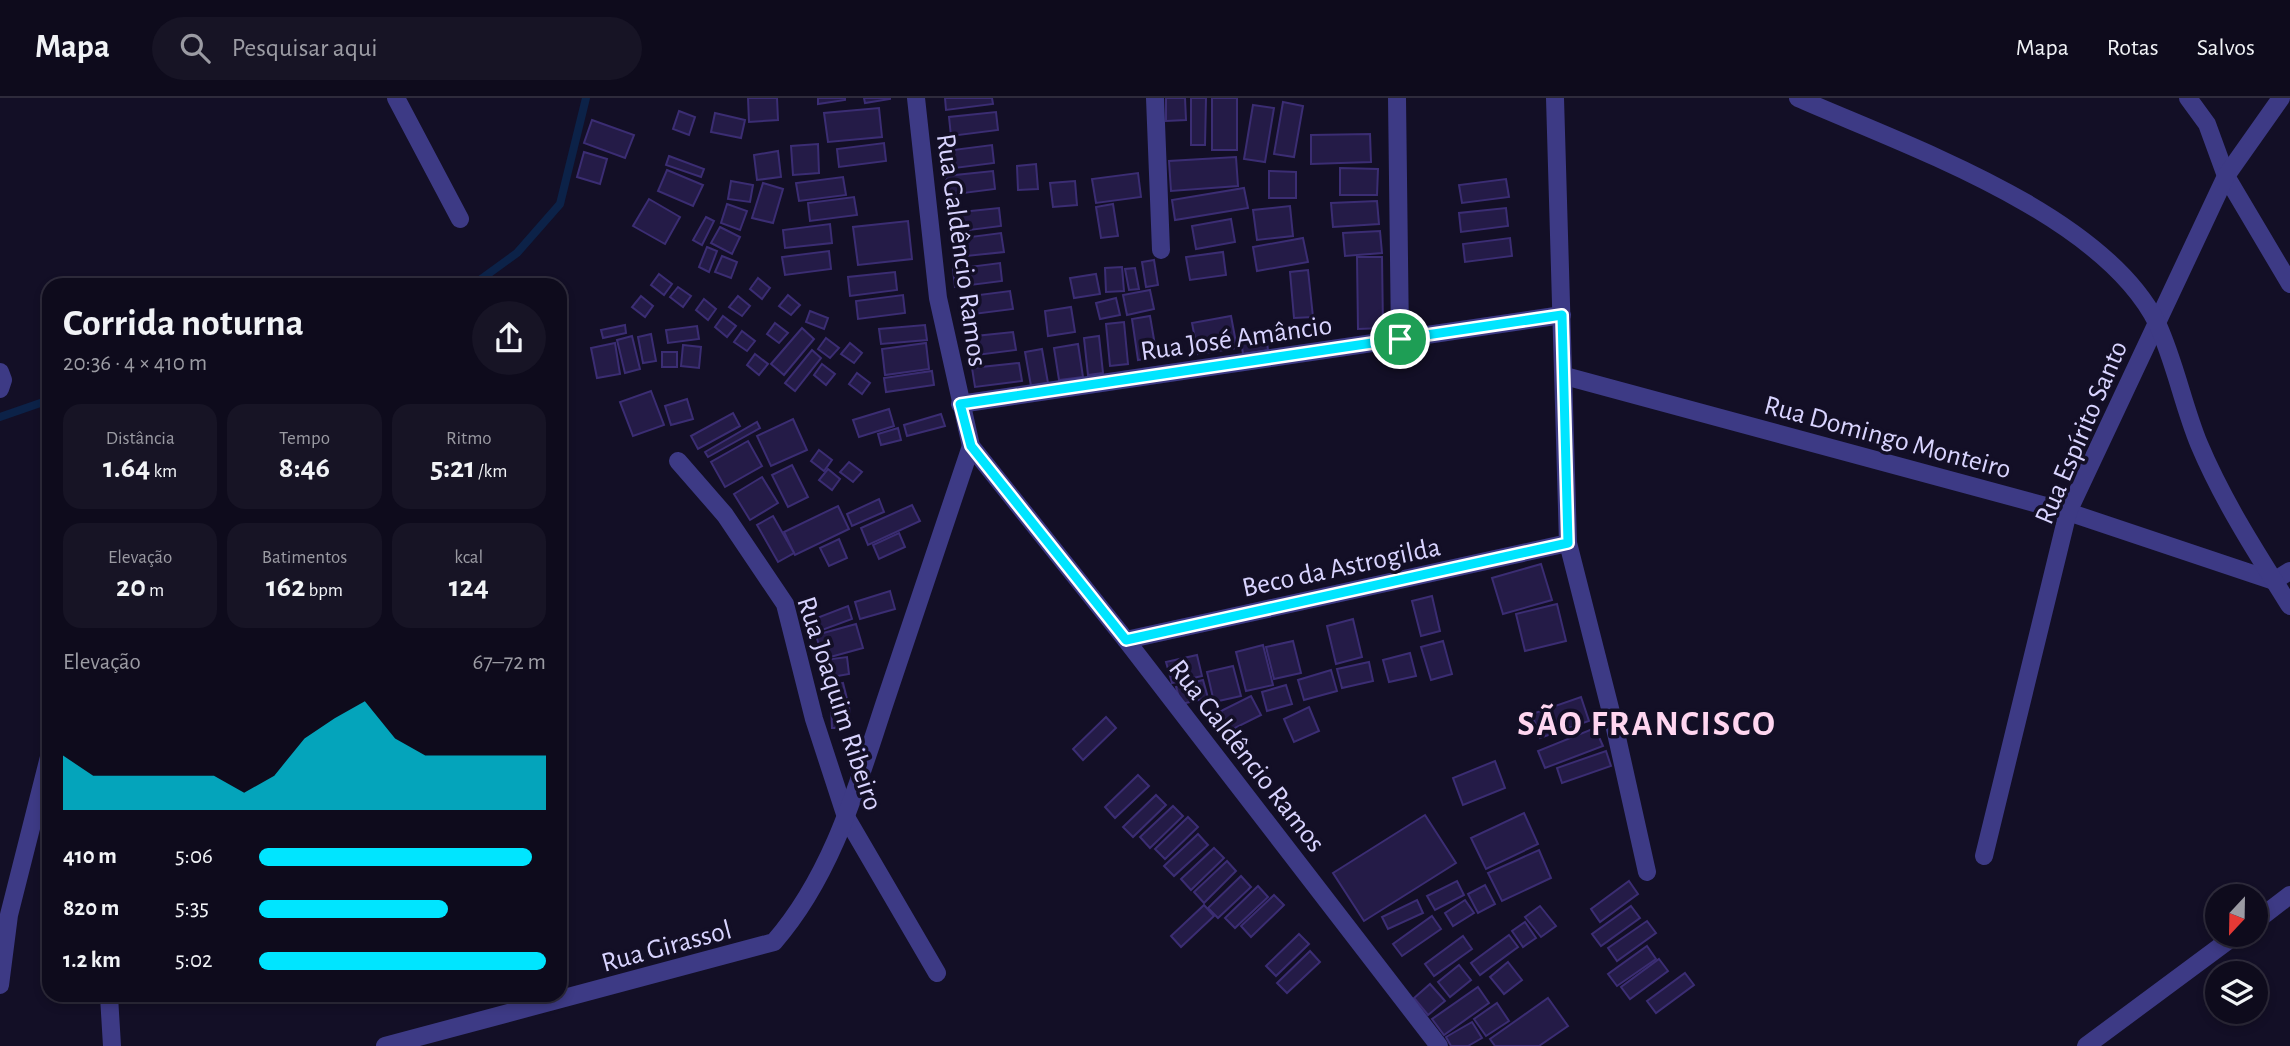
<!DOCTYPE html>
<html lang="pt">
<head>
<meta charset="utf-8">
<style>
	:root { --surface:#0e0b1c; --page:#171425; --text:#f1f3f6; --muted:#9b9ba3; --line:#2e2b3b; --accent:#00e5ff }
	body { margin:0; font-family:"Alegreya Sans",sans-serif; background:var(--page); color:var(--text); height:100vh; display:flex; flex-direction:column; font-size:26px; white-space:nowrap }
	* { box-sizing:border-box; margin:0 }
	p { font-size:23px; color:var(--muted) }
	.icon { flex:none; width:38px; height:38px; fill:none; stroke:currentColor; stroke-width:2; stroke-linecap:round; stroke-linejoin:round }
	.map { position:relative; flex:1; overflow:hidden }
	.sheet { position:absolute; left:42px; top:180px; width:525px; height:724px; display:flex; flex-direction:column; background:var(--surface); border-radius:21px; box-shadow:0 4px 10px #0003,0 0 0 2px var(--line) }
	.sheet>* { flex:none }
	.needle { width:46px; rotate:202deg }
	.tools { position:absolute; left:2205px; top:786px; display:grid; gap:14px }
	.tools a { display:grid; place-items:center; width:63px; height:63px; border-radius:50%; background:var(--surface); box-shadow:0 4px 10px #0003,0 0 0 2px var(--line); font-size:35px }
	.pin { position:absolute; display:grid; place-items:center; width:60px; height:60px; color:#fff; margin:-30px; border:4px solid #fff; border-radius:50%; box-shadow:0 2px 7px #0007 }
	.round { display:grid; place-items:center; flex:none; width:74px; height:74px; border-radius:37px; background:var(--page) }
	.overview { display:flex; align-items:center; justify-content:space-between; height:119px; padding:0 21px }
	h1 { font-size:38px; font-weight:600; line-height:52px }
	.figures { display:grid; grid-template-columns:repeat(3,1fr); gap:10px; height:119px; padding:7px 21px }
	.figures div { display:grid; align-content:center; border-radius:18px; background:var(--page); text-align:center }
	.figures b { font-size:30px; font-weight:600 }
	.figures small { font-size:19px; font-weight:400 }
	.figures p { font-size:19px }
	.chart { height:196px; padding:14px 21px }
	.chart p { display:flex; justify-content:space-between }
	.chart svg { width:100%; height:126px; margin-top:7px; fill:var(--accent); opacity:.7 }
	ul { padding:0 21px; list-style:none; font-size:23px }
	li { display:grid; grid-template-columns:112px 84px 1fr; align-items:center; height:52px }
	li i { height:18px; border-radius:9px; background:var(--accent) }
	header { display:flex; align-items:center; gap:42px; box-sizing:border-box; height:98px; padding:0 35px; background:var(--surface); border-bottom:2px solid var(--line) }
	header strong { font-size:33px }
	nav { display:flex; gap:38px; margin-inline-start:auto; font-size:24px }
	.search { width:490px; height:63px; background:var(--page); display:flex; align-items:center; gap:18px; box-sizing:border-box; padding:0 24px; border-radius:38px; color:var(--muted); font-size:26px }
	.map>svg:first-child { display:block }
	.lines { fill:none; stroke-linecap:round; stroke-linejoin:round }
	.stream { stroke:#0c2248; stroke-width:8 }
	.building { fill:#241b47; stroke:#3b2d73; stroke-width:2 }
	.minor { stroke:#3d3a85; stroke-width:18 }
	.tertiary { stroke:#3d3a85; stroke-width:18 }
	.route-casing { stroke:#fff; stroke-width:14 }
	.route { stroke:#00e5ff; stroke-width:9 }
	.labels { text-anchor:middle; stroke-width:7; stroke-linejoin:round; paint-order:stroke }
	.street-label { font-size:28px; fill:#d9d4ff; stroke:#130f26 }
	.district-label { font-size:35px; font-weight:bold; letter-spacing:2px; fill:#ffd6f0; stroke:#130f26 }
</style>
</head>
<body>
<header>
<strong>Mapa</strong>
<div class="search"><svg class="icon" aria-label="search" viewBox="0 0 24 24"><circle cx="10" cy="10" r="6"/><path d="M15 15l6 6"/></svg>Pesquisar aqui</div>
<nav><a>Mapa</a><a>Rotas</a><a>Salvos</a></nav>
</header>
<div class="map">
<svg width="2290" height="948" viewBox="0 0 2290 948">
	<rect width="100%" height="100%" fill="#130f26"/>
	<g class="lines">
		<g class="stream">
			<polyline points="473,187 517,155 560,106 586,0"/>
			<polyline points="0,319 49,302"/>
		</g>
	</g>
	<g class="building">
		<polygon points="748,0 777,0 778,22 749,24"/>
		<polygon points="818,0 845,0 845,2 818,6"/>
		<polygon points="864,0 890,0 890,1 865,5"/>
		<polygon points="945,0 992,0 993,6 946,12"/>
		<polygon points="1166,0 1185,0 1186,22 1166,23"/>
		<polygon points="1191,0 1206,0 1205,47 1191,47"/>
		<rect x="1212" y="0" width="25" height="52"/>
		<polygon points="1283,4 1303,8 1294,59 1274,56"/>
		<polygon points="1253,7 1274,10 1265,64 1244,61"/>
		<polygon points="879,10 882,39 828,44 824,15"/>
		<polygon points="679,13 695,19 689,37 673,31"/>
		<polygon points="996,14 998,32 951,38 949,19"/>
		<polygon points="715,15 745,22 741,40 711,34"/>
		<polygon points="592,22 634,37 625,60 584,45"/>
		<polygon points="1370,36 1371,64 1311,66 1311,37"/>
		<polygon points="884,45 886,63 839,69 837,51"/>
		<polygon points="818,46 819,75 793,77 791,48"/>
		<polygon points="992,47 994,65 947,71 945,53"/>
		<polygon points="778,53 781,79 757,82 754,57"/>
		<polygon points="584,54 607,61 600,86 577,79"/>
		<polygon points="669,58 704,71 701,79 666,67"/>
		<polygon points="1236,59 1238,88 1171,93 1169,63"/>
		<polygon points="1036,66 1038,91 1018,92 1017,68"/>
		<polygon points="1340,70 1378,71 1377,97 1340,97"/>
		<polygon points="667,72 703,87 693,108 658,93"/>
		<polygon points="993,73 995,91 948,97 946,78"/>
		<polygon points="1269,73 1296,74 1296,100 1269,100"/>
		<polygon points="1138,75 1141,99 1096,105 1092,81"/>
		<polygon points="843,79 846,97 799,103 796,85"/>
		<polygon points="1506,81 1509,99 1462,105 1459,87"/>
		<polygon points="731,83 753,87 750,104 728,101"/>
		<polygon points="1075,83 1077,107 1053,109 1050,85"/>
		<polygon points="763,85 783,91 773,125 752,120"/>
		<polygon points="1244,90 1248,110 1175,122 1172,102"/>
		<polygon points="854,99 857,117 810,123 808,105"/>
		<polygon points="649,101 680,119 665,146 633,128"/>
		<polygon points="1377,103 1379,126 1333,129 1331,105"/>
		<polygon points="727,106 747,113 740,132 721,125"/>
		<polygon points="1113,106 1118,138 1101,140 1096,109"/>
		<polygon points="1290,108 1293,138 1257,142 1253,112"/>
		<polygon points="999,110 1001,128 954,134 952,115"/>
		<polygon points="1506,110 1508,128 1461,134 1459,115"/>
		<polygon points="706,119 714,123 702,147 693,142"/>
		<polygon points="1231,121 1235,144 1196,151 1192,128"/>
		<polygon points="908,123 912,161 858,167 853,129"/>
		<polygon points="830,126 832,145 785,150 783,132"/>
		<polygon points="720,129 740,139 732,156 711,145"/>
		<polygon points="1380,133 1382,155 1345,158 1343,135"/>
		<polygon points="1001,135 1004,154 957,159 955,141"/>
		<polygon points="1303,140 1308,164 1257,173 1253,149"/>
		<polygon points="1510,140 1512,158 1465,164 1463,146"/>
		<polygon points="707,149 717,153 709,174 699,169"/>
		<polygon points="829,153 831,171 785,177 782,159"/>
		<polygon points="1223,154 1226,177 1190,182 1186,159"/>
		<polygon points="722,158 737,164 731,180 715,174"/>
		<polygon points="1357,159 1382,159 1383,230 1358,231"/>
		<polygon points="1154,162 1158,187 1146,189 1142,164"/>
		<polygon points="1000,165 1002,183 955,189 953,171"/>
		<polygon points="1122,169 1124,193 1106,194 1105,170"/>
		<polygon points="1135,170 1139,191 1129,192 1125,171"/>
		<polygon points="1308,172 1313,219 1294,220 1290,174"/>
		<polygon points="895,174 897,192 850,198 848,179"/>
		<polygon points="659,176 672,186 664,197 651,187"/>
		<polygon points="1096,176 1100,196 1074,200 1070,180"/>
		<polygon points="758,180 770,190 762,201 750,191"/>
		<polygon points="678,189 691,198 683,209 670,199"/>
		<polygon points="1150,192 1154,211 1127,217 1123,197"/>
		<polygon points="1010,193 1013,211 966,217 963,199"/>
		<polygon points="788,197 800,207 791,217 779,208"/>
		<polygon points="903,197 905,215 858,221 856,203"/>
		<polygon points="641,198 653,208 645,219 632,209"/>
		<polygon points="738,198 750,208 742,218 729,209"/>
		<polygon points="1116,200 1120,217 1100,221 1096,205"/>
		<polygon points="704,201 716,211 708,222 696,212"/>
		<polygon points="1071,209 1075,234 1048,238 1045,213"/>
		<polygon points="810,213 828,220 824,231 806,224"/>
		<polygon points="723,218 736,228 727,239 715,229"/>
		<polygon points="1150,218 1157,259 1138,262 1132,221"/>
		<polygon points="1231,218 1237,250 1198,256 1192,225"/>
		<polygon points="1124,224 1128,266 1110,268 1106,226"/>
		<polygon points="775,225 788,235 779,245 767,236"/>
		<polygon points="625,227 626,235 603,240 601,232"/>
		<polygon points="925,227 927,242 881,246 879,231"/>
		<polygon points="697,228 699,241 668,245 666,232"/>
		<polygon points="802,230 814,241 784,277 771,266"/>
		<polygon points="742,233 755,243 747,253 734,244"/>
		<polygon points="1013,234 1016,252 969,258 966,239"/>
		<polygon points="651,236 656,263 643,265 638,239"/>
		<polygon points="632,238 640,271 625,275 617,242"/>
		<polygon points="1099,238 1103,275 1088,277 1084,240"/>
		<polygon points="1266,238 1268,252 1243,256 1241,242"/>
		<polygon points="826,240 839,250 830,260 818,251"/>
		<polygon points="615,245 620,276 597,280 591,250"/>
		<polygon points="850,245 862,255 854,265 841,256"/>
		<polygon points="926,245 929,271 885,277 882,251"/>
		<polygon points="1078,246 1083,279 1059,282 1054,250"/>
		<polygon points="683,247 701,249 699,270 681,268"/>
		<polygon points="1042,251 1048,285 1031,288 1025,254"/>
		<polygon points="812,252 821,260 795,293 785,285"/>
		<rect x="662" y="254" width="15" height="15"/>
		<polygon points="755,256 768,266 759,277 747,267"/>
		<polygon points="1019,265 1022,283 975,289 972,270"/>
		<polygon points="822,266 835,276 826,287 814,277"/>
		<polygon points="932,273 934,287 886,294 884,280"/>
		<polygon points="857,275 870,285 862,296 849,286"/>
		<polygon points="651,293 664,327 633,338 620,304"/>
		<polygon points="687,301 693,321 671,327 665,308"/>
		<polygon points="889,311 894,328 859,339 853,322"/>
		<polygon points="733,315 740,328 698,351 691,338"/>
		<polygon points="941,316 945,328 907,338 904,327"/>
		<polygon points="793,321 807,352 771,368 757,338"/>
		<polygon points="757,324 760,330 708,359 705,354"/>
		<polygon points="898,330 901,342 881,347 878,336"/>
		<polygon points="748,343 762,368 725,389 711,364"/>
		<polygon points="819,352 832,362 824,373 811,363"/>
		<polygon points="849,364 862,374 853,384 840,374"/>
		<polygon points="792,367 808,399 788,409 772,377"/>
		<polygon points="828,371 840,381 832,392 819,382"/>
		<polygon points="762,379 778,405 750,422 734,396"/>
		<polygon points="879,401 884,414 852,428 847,416"/>
		<polygon points="912,407 920,423 868,447 861,430"/>
		<polygon points="838,408 849,431 795,457 784,434"/>
		<polygon points="773,418 794,455 778,464 757,427"/>
		<polygon points="899,435 905,449 879,461 873,447"/>
		<polygon points="839,441 847,460 829,468 820,450"/>
		<polygon points="1541,466 1552,502 1503,516 1492,480"/>
		<polygon points="890,493 895,511 860,521 855,504"/>
		<polygon points="1432,498 1440,533 1421,538 1412,503"/>
		<polygon points="1557,506 1566,543 1525,553 1516,516"/>
		<polygon points="848,508 852,521 814,535 809,523"/>
		<polygon points="1353,521 1362,559 1336,566 1327,528"/>
		<polygon points="856,526 863,550 823,561 816,537"/>
		<polygon points="1293,543 1301,575 1274,581 1266,549"/>
		<polygon points="1443,543 1452,576 1431,582 1421,549"/>
		<polygon points="1263,547 1273,587 1246,593 1236,554"/>
		<polygon points="1410,555 1416,578 1389,584 1383,562"/>
		<polygon points="1197,557 1202,578 1172,585 1166,564"/>
		<polygon points="847,559 849,576 826,580 824,562"/>
		<polygon points="1369,564 1373,583 1342,590 1337,571"/>
		<polygon points="1233,568 1241,598 1214,604 1207,574"/>
		<polygon points="1331,572 1337,593 1304,602 1298,582"/>
		<polygon points="1203,582 1208,600 1181,606 1176,589"/>
		<polygon points="843,585 847,601 833,604 829,588"/>
		<polygon points="1286,587 1292,606 1267,613 1262,594"/>
		<polygon points="1251,598 1261,617 1231,632 1221,613"/>
		<polygon points="1581,599 1589,623 1540,640 1532,616"/>
		<polygon points="849,606 850,630 832,630 831,607"/>
		<polygon points="1309,609 1319,633 1294,644 1284,621"/>
		<polygon points="1106,619 1116,630 1083,662 1073,651"/>
		<polygon points="1595,630 1603,648 1545,670 1538,653"/>
		<polygon points="1606,653 1611,668 1562,685 1557,670"/>
		<polygon points="1495,663 1505,690 1463,707 1453,680"/>
		<polygon points="1138,677 1149,688 1115,720 1105,709"/>
		<polygon points="1156,697 1166,707 1133,739 1123,729"/>
		<polygon points="1173,708 1183,718 1150,750 1140,739"/>
		<polygon points="1524,715 1538,746 1486,771 1471,740"/>
		<polygon points="1425,717 1456,765 1364,823 1333,775"/>
		<polygon points="1188,719 1198,729 1165,761 1155,751"/>
		<polygon points="1198,736 1208,747 1174,778 1164,768"/>
		<polygon points="1214,750 1224,760 1191,792 1181,781"/>
		<polygon points="1539,752 1551,780 1502,803 1488,775"/>
		<polygon points="1227,763 1236,773 1204,805 1194,794"/>
		<polygon points="1241,778 1251,789 1218,820 1208,810"/>
		<polygon points="1457,783 1464,797 1435,812 1427,798"/>
		<polygon points="1629,783 1638,796 1600,824 1591,811"/>
		<polygon points="1485,787 1495,806 1478,815 1468,796"/>
		<polygon points="1258,788 1268,799 1235,830 1225,820"/>
		<polygon points="1274,797 1284,807 1251,839 1241,828"/>
		<polygon points="1417,802 1423,815 1388,831 1382,819"/>
		<polygon points="1465,802 1474,815 1453,828 1445,815"/>
		<polygon points="1204,807 1214,818 1181,849 1171,838"/>
		<polygon points="1540,808 1556,828 1541,839 1525,819"/>
		<polygon points="1631,808 1640,820 1601,848 1592,836"/>
		<polygon points="1432,818 1441,831 1402,858 1393,846"/>
		<polygon points="1647,823 1656,835 1617,863 1608,850"/>
		<polygon points="1525,824 1536,840 1523,849 1512,833"/>
		<polygon points="1299,836 1309,846 1276,878 1266,868"/>
		<polygon points="1509,837 1518,849 1480,877 1471,865"/>
		<polygon points="1463,838 1472,851 1434,878 1425,866"/>
		<polygon points="1647,848 1656,861 1617,888 1608,876"/>
		<polygon points="1310,853 1320,864 1287,895 1277,885"/>
		<polygon points="1659,861 1668,873 1630,901 1621,889"/>
		<polygon points="1508,864 1522,882 1504,896 1490,879"/>
		<polygon points="1459,867 1471,882 1450,899 1438,884"/>
		<polygon points="1685,875 1694,887 1656,915 1647,903"/>
		<polygon points="1430,886 1445,903 1428,917 1414,900"/>
		<polygon points="1478,889 1489,905 1444,937 1432,921"/>
		<polygon points="1548,900 1568,928 1539,948 1495,948 1490,941"/>
		<polygon points="1497,905 1509,923 1486,938 1474,921"/>
		<polygon points="1472,924 1482,940 1468,948 1451,948 1446,939"/>
	</g>
	<g class="lines">
		<g class="minor">
			<polyline points="396,0 460,121"/>
			<polyline points="916,0 938,200 971,348 1126,542 1439,948"/>
			<polyline points="1155,0 1161,152"/>
			<polyline points="1397,0 1400,241"/>
			<polyline points="1555,0 1568,445 1614,626 1647,774"/>
			<polyline points="2188,0 2207,26 2226,78 2290,186"/>
			<polyline points="0,274 3,282 0,291"/>
			<polyline points="1565,278 2068,414 2274,483 2290,473"/>
			<polyline points="960,306 1562,217"/>
			<polyline points="678,363 725,417 785,506 814,621 846,719 937,875"/>
			<polyline points="1126,542 1568,445"/>
			<polyline points="1984,758 2068,414 2226,78 2281,0"/>
			<polyline points="2256,823 2290,797"/>
			<polyline points="0,887 9,817 49,659"/>
			<polyline points="109,898 112,948"/>
			<path d="M385,948L774,844C835,774 859,681 888,595C916,512 944,430 971,348"/>
			<polyline points="2086,948 2237,836"/>
		</g>
		<path class="tertiary" d="M1798,0C1907,48 2102,115 2157,225C2175,264 2183,307 2199,346C2223,403 2257,456 2290,508"/>
	</g>
	<g class="lines">
		<g class="route-casing">
			<polygon id="route" points="1562,217 1568,445 1126,542 971,348 960,306"/>
		</g>
		<use href="#route" class="route"/>
	</g>
	<g class="labels">
		<g class="street-label">
			<text transform="translate(963 152) rotate(82)" y="10">Rua Galdêncio Ramos</text>
			<text transform="translate(1236 239) rotate(-8)" y="10">Rua José Amâncio</text>
			<text transform="translate(2080 334) rotate(-67)" y="10">Rua Espírito Santo</text>
			<text transform="translate(1888 338) rotate(15)" y="10">Rua Domingo Monteiro</text>
			<text transform="translate(1341 468) rotate(-12)" y="10">Beco da Astrogilda</text>
			<text transform="translate(841 605) rotate(72)" y="10">Rua Joaquim Ribeiro</text>
			<text transform="translate(1248 657) rotate(52)" y="10">Rua Galdêncio Ramos</text>
			<text transform="translate(666 847) rotate(-15)" y="10">Rua Girassol</text>
		</g>
		<g class="district-label">
			<text x="1647" y="637">SÃO FRANCISCO</text>
		</g>
	</g>
</svg>
<div class="tools">
<a><svg class="needle" viewBox="-14 -14 28 28"><path d="M0-13l5 13h-10z" fill="#e53935"/><path d="M0 13l5-13h-10z" fill="#9b9ba3"/></svg></a>
<a><svg class="icon" aria-label="layers" viewBox="0 0 24 24"><path d="M12 4l9 5-9 5-9-5zM3 14l9 5 9-5"/></svg></a>
</div>
<div class="pin" style="left:1400px;top:241px;background:#1e9e55"><svg class="icon" aria-label="arrive" viewBox="0 0 24 24"><path d="M6 21V4h12l-3 4 3 4H6"/></svg></div>
<section class="sheet">
<div class="overview"><div><h1>Corrida noturna</h1><p>20:36 · 4 × 410 m</p></div><a class="round"><svg class="icon" aria-label="share" viewBox="0 0 24 24"><path d="M12 15V3M7 8l5-5 5 5M5 13v7h14v-7"/></svg></a></div>
<div class="figures">
<div><p>Distância</p><b>1.64<small> km</small></b></div>
<div><p>Tempo</p><b>8:46</b></div>
<div><p>Ritmo</p><b>5:21<small> /km</small></b></div>
</div>
<div class="figures">
<div><p>Elevação</p><b>20<small> m</small></b></div>
<div><p>Batimentos</p><b>162<small> bpm</small></b></div>
<div><p>kcal</p><b>124</b></div>
</div>
<div class="chart"><p><span>Elevação</span>67–72 m</p>
<svg viewBox="0 0 160 44" preserveAspectRatio="none"><path d="M0 44V25L10 32L20 32L30 32L40 32L50 32L60 38L70 32L80 19L90 12L100 6L110 19L120 25L130 25L140 25L150 25L160 25V44z"/></svg>
</div>
<ul>
<li><b>410 m</b>5:06<i style="width:95%"></i></li>
<li><b>820 m</b>5:35<i style="width:66%"></i></li>
<li><b>1.2 km</b>5:02<i style="width:100%"></i></li>
</ul>
</section>
</div>
</body>
</html>
